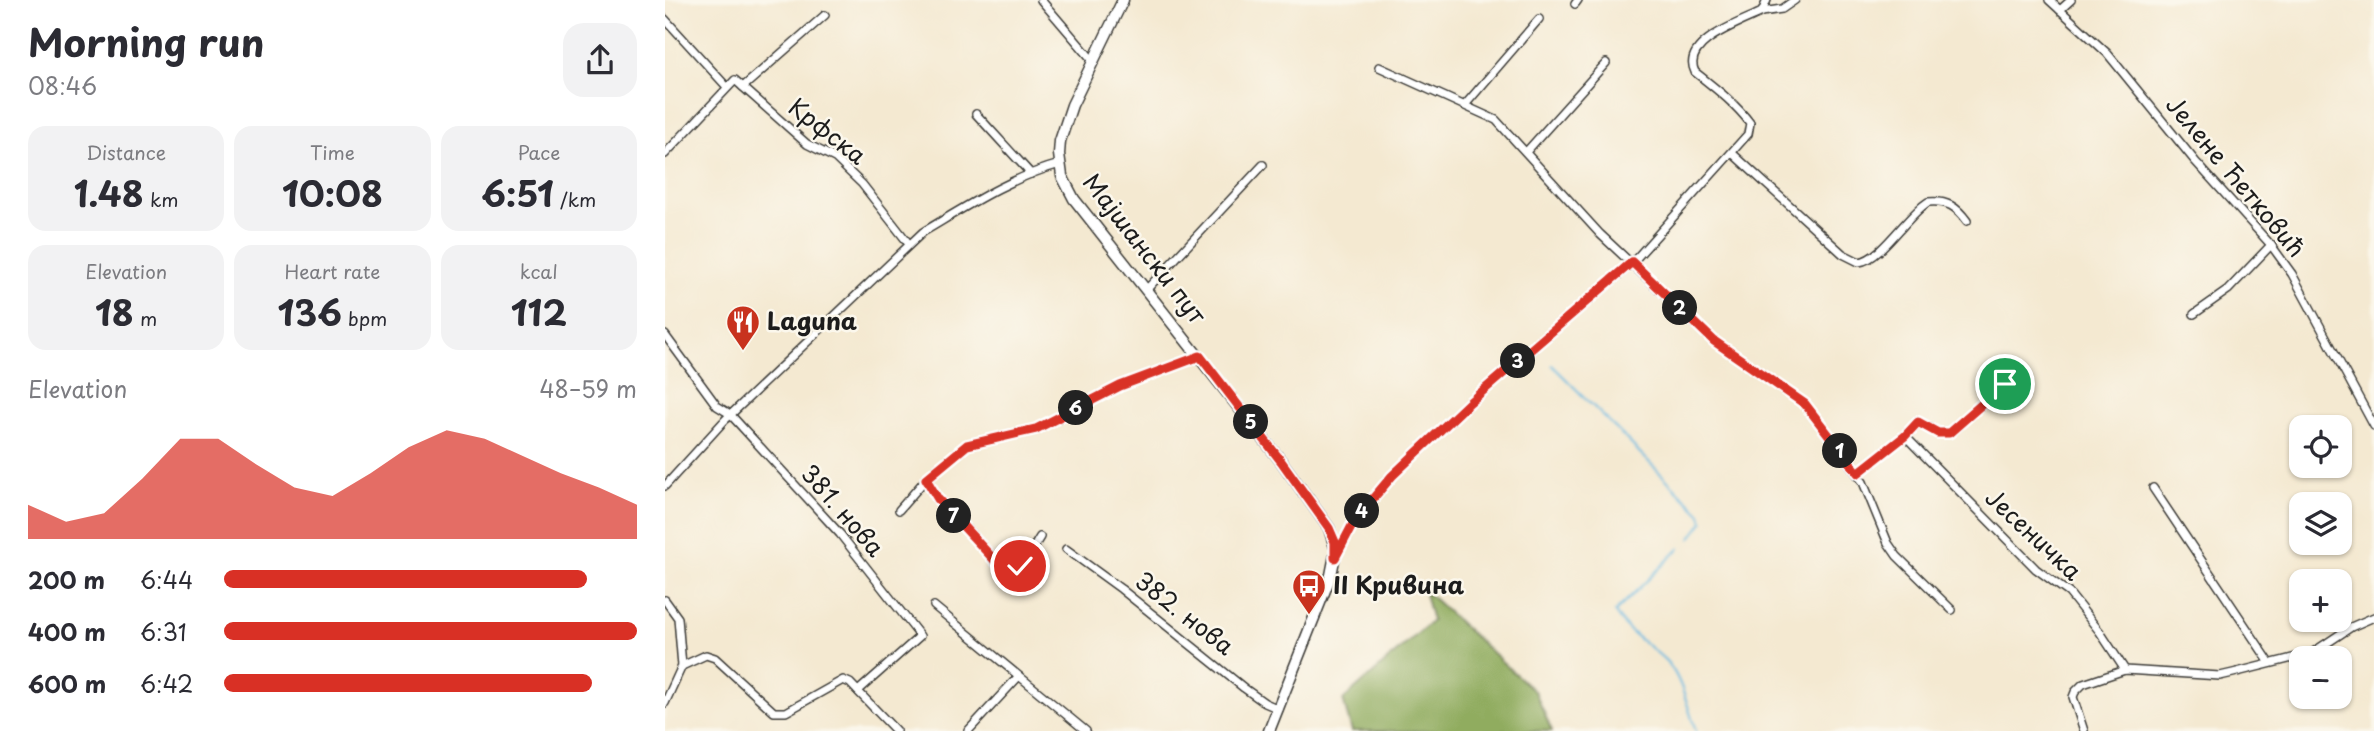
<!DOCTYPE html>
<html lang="en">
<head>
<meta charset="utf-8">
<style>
	:root { --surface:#fff; --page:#f2f2f3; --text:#2b2b33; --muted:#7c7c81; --accent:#d93025 }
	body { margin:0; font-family:"Playpen Sans",sans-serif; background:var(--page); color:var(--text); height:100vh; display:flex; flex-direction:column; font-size:26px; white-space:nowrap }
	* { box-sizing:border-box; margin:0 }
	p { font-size:23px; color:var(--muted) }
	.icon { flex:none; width:38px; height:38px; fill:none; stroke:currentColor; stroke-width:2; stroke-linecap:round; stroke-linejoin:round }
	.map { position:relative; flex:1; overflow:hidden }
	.panel { display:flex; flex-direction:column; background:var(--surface); width:665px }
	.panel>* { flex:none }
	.tools { position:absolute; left:1624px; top:415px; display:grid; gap:14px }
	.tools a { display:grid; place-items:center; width:63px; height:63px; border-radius:14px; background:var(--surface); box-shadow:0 2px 5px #0004; font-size:35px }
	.pin { position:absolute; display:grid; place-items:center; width:60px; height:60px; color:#fff; margin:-30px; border:4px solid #fff; border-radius:50%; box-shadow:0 2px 7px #0007 }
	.km { position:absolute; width:35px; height:35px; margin:-18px; border-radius:50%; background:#222; color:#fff; font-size:19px; line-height:35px; text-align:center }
	.round { display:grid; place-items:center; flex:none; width:74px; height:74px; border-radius:21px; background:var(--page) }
	.head { display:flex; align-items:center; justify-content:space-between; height:119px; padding:0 28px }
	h1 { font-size:38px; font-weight:700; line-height:52px }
	.figures { display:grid; grid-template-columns:repeat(3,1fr); gap:10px; height:119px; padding:7px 28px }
	.figures div { display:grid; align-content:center; border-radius:18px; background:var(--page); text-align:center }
	.figures b { font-size:35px; font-weight:700 }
	.figures small { font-size:19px; font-weight:400 }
	.figures p { font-size:19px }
	.chart { height:196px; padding:14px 28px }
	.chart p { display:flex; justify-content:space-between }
	.chart svg { width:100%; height:126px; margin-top:7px; fill:var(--accent); opacity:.7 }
	ul { padding:0 28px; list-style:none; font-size:23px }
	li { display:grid; grid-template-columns:112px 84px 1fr; align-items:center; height:52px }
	li i { height:18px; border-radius:9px; background:var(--accent) }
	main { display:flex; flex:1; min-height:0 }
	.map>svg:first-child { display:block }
	.forest { fill:#90ac5f; stroke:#56643e; stroke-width:2 }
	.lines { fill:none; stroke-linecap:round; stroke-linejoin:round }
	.stream { stroke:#66b8e1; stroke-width:2 }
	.minor-casing { stroke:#3c3b37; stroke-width:10 }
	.tertiary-casing { stroke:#3c3b37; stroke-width:13 }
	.minor { stroke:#fff; stroke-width:7 }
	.tertiary { stroke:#fff; stroke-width:10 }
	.route-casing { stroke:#fff; stroke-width:14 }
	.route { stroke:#d93025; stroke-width:9 }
	.labels { text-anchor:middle; stroke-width:5; stroke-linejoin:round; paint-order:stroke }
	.street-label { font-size:24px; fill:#1c1c1c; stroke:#fbf7ec }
	.poi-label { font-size:24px; font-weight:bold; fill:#1c1c1c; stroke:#fbf7ec; text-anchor:start }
</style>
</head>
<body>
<main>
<section class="panel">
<div class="head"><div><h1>Morning run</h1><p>08:46</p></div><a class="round"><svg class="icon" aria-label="share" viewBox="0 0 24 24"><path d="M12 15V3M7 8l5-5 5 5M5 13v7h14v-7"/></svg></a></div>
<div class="figures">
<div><p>Distance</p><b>1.48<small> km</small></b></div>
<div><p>Time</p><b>10:08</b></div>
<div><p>Pace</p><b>6:51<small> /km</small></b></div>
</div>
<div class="figures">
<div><p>Elevation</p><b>18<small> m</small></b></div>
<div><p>Heart rate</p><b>136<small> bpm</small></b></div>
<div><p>kcal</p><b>112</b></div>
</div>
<div class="chart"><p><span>Elevation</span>48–59 m</p>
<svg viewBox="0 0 160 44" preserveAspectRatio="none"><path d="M0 44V32L10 38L20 35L30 23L40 9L50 9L60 18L70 26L80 29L90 21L100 12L110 6L120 9L130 15L140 21L150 26L160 32V44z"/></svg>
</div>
<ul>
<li><b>200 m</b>6:44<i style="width:88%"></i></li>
<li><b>400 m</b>6:31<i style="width:100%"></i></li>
<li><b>600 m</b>6:42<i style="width:89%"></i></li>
</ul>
</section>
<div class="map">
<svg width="1709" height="731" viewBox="0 0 1709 731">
	<rect width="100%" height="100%" fill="#fbf7ec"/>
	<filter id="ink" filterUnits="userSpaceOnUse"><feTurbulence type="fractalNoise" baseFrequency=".0143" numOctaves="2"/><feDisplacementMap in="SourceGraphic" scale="14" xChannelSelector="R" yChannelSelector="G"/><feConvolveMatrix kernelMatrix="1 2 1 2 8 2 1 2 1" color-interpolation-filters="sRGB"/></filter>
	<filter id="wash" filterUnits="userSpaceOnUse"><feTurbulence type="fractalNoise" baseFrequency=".00686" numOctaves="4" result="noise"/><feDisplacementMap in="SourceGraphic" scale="28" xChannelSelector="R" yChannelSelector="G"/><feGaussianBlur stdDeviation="1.57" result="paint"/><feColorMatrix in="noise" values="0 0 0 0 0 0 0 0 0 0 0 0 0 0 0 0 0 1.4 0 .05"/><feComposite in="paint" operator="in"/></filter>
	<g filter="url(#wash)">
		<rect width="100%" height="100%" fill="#f4e9d1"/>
		<polygon class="forest" points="759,590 870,692 887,731 687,731 678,700 767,621"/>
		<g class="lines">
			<g class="stream">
				<polyline points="887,365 1036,514 1038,522 1025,539"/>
				<path d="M1015,548L950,612C961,633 984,644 1001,661C1017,678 1023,709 1031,731"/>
			</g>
		</g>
	</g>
	<g filter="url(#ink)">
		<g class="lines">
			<g class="minor-casing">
				<g id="minor">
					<polyline points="376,0 429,62"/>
					<polyline points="1384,0 1442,53 1530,161 1606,245 1627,274 1709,426"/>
					<polyline points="910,4 913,0"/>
					<polyline points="1395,10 1406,0"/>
					<polyline points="1097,12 1117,9 1130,0"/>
					<polyline points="0,19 62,87"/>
					<polyline points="714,67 831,120 935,234 1049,341 1140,404 1198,482 1223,543 1232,556 1287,610"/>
					<polyline points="78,87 160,15"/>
					<polyline points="800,105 874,19"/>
					<polyline points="311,114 366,174"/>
					<polyline points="861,152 941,63"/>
					<path d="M1067,153L1178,254L1194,262C1216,260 1242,215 1263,202C1282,200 1292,207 1302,221"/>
					<polyline points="0,154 70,80 142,144 170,158 197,184 244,244"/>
					<polyline points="482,289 598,165"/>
					<polyline points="1529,314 1563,290 1606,245"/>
					<polyline points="0,335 52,406 65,414 175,534 255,636 193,691"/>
					<polyline points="1240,436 1371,569 1404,593 1435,632 1460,670"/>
					<polyline points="1193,473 1240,436 1253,422 1274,433 1284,433 1357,369"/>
					<path d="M261,479L273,499L338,568C357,573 366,551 375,537"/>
					<path d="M0,486L60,420L258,232C302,206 344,178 395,164"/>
					<polyline points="1488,488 1605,663"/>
					<polyline points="234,510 261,479 302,445 371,429 455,386 535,356"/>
					<polyline points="401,549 456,589 579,688 600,703 614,709"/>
					<path d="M672,554L690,520L727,476L805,402L967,263L1083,134L1085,123C1070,103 1050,88 1030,72C1015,42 1077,22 1097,12L1102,0"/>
					<polyline points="0,600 13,618 17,666 0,703"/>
					<polyline points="269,606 421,731"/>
					<polyline points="17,666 41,655 50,658 109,712 121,712 178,680 185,683 231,731"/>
					<polyline points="303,731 353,677"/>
					<polyline points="1419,731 1408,697 1410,692 1418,684 1460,670 1555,676 1568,673 1647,653 1686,627 1709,617"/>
				</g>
			</g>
			<g class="tertiary-casing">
				<polyline id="tertiary" points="458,0 407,105 395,141 394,154 397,176 409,199 616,461 664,528 671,550 666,575 604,731"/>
			</g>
			<use href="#minor" class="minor"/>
			<use href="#tertiary" class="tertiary"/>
		</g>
	</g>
	<g class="lines" filter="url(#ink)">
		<g class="route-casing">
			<polyline id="route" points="355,566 343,569 333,564 273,499 261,479 302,445 371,429 455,386 535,356 616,461 664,528 670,542 670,558 690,520 727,476 805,402 967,262 1049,341 1140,404 1193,473 1240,436 1253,422 1273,433 1284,433 1340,384"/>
		</g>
		<use href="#route" class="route"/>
	</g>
	<defs>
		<g id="restaurant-pin" transform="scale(1.75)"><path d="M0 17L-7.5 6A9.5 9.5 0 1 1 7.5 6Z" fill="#c8321e" stroke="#fbf7ec"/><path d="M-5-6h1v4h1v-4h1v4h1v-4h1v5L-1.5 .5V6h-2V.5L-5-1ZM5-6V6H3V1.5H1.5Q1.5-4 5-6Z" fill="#fff"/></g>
		<g id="bus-pin" transform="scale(1.75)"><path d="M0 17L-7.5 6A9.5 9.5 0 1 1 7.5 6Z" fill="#c8321e" stroke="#fbf7ec"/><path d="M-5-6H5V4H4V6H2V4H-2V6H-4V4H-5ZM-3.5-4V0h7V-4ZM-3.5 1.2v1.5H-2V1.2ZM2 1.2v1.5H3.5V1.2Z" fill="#fff"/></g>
	</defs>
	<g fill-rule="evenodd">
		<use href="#restaurant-pin" x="78" y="322"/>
		<use href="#bus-pin" x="644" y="586"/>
	</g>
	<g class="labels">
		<g class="street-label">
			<text transform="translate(162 132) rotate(38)" y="8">Крфска</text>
			<text transform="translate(1570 177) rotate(50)" y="8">Јелене Ћетковић</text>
			<text transform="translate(479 249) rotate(52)" y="8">Мајшански пут</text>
			<text transform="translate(177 511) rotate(49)" y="8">381. нова</text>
			<text transform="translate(1368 535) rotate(43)" y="8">Јесеничка</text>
			<text transform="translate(519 614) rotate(38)" y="8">382. нова</text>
		</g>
		<g class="poi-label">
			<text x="102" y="330">Laguna</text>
			<text x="668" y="594">II Кривина</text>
		</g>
	</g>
</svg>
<div class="tools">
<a><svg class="icon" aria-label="locate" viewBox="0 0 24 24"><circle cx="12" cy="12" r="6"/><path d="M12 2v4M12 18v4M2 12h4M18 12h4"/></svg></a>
<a><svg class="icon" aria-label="layers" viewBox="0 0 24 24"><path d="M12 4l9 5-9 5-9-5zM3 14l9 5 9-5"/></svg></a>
<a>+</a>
<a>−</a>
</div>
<div class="pin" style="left:1340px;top:384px;background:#1e9e55"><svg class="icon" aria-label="arrive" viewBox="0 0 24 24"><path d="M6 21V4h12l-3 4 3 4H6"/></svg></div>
<div class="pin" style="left:355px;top:566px;background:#d93025"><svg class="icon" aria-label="check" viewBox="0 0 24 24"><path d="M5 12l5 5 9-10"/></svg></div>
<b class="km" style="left:1175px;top:451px">1</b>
<b class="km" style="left:1015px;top:308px">2</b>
<b class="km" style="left:853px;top:361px">3</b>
<b class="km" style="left:697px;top:511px">4</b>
<b class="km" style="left:586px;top:422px">5</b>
<b class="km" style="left:411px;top:408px">6</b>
<b class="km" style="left:289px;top:516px">7</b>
</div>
</main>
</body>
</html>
